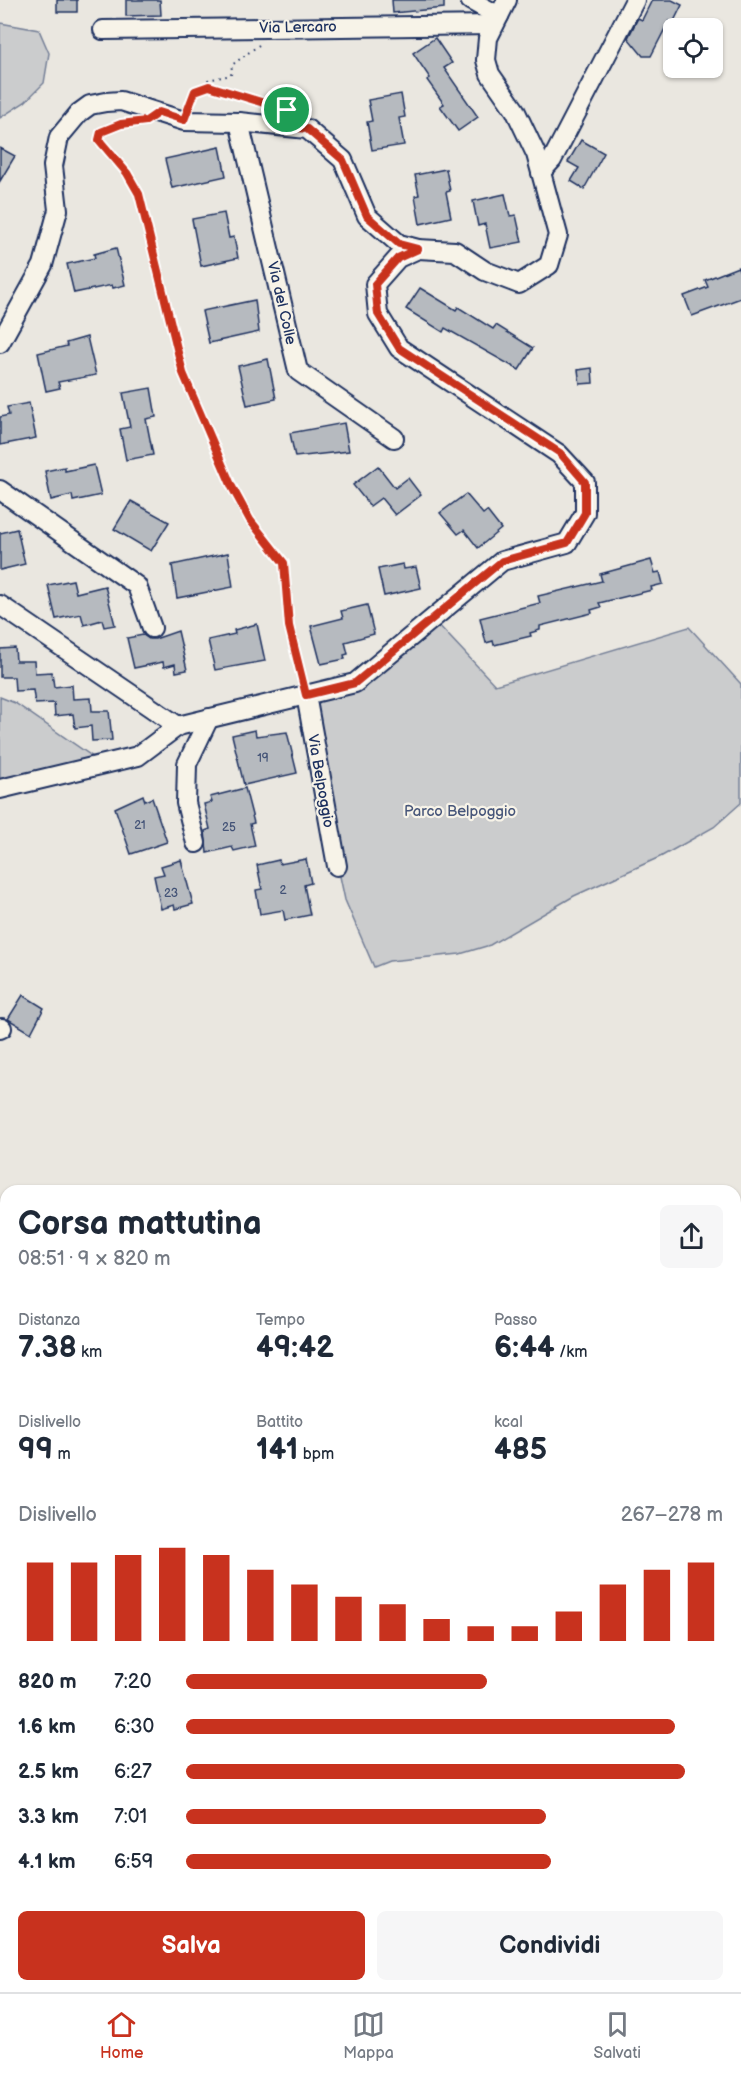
<!DOCTYPE html>
<html lang="it">
<head>
<meta charset="utf-8">
<style>
	:root { --surface:#fff; --page:#f6f6f7; --text:#1f2937; --muted:#747a83; --line:#e0e1e3; --accent:#c8321e }
	body { margin:0; font-family:"Balsamiq Sans",sans-serif; background:var(--page); color:var(--text); height:100vh; display:flex; flex-direction:column; font-size:22px; white-space:nowrap }
	* { box-sizing:border-box; margin:0 }
	p { font-size:20px; color:var(--muted) }
	.icon { flex:none; width:33px; height:33px; fill:none; stroke:currentColor; stroke-width:2; stroke-linecap:round; stroke-linejoin:round }
	.map { position:relative; flex:1; overflow:hidden }
	.sheet { position:absolute; left:0px; top:1185px; width:741px; height:807px; display:flex; flex-direction:column; background:var(--surface); border-radius:18px 18px 0 0; box-shadow:0 2px 4px #0004 }
	.sheet>* { flex:none }
	.buttons { position:absolute; left:663px; top:18px; display:grid; gap:12px }
	.buttons a { display:grid; place-items:center; width:60px; height:60px; border-radius:9px; background:var(--surface); box-shadow:0 2px 4px #0004; font-size:30px }
	.pin { position:absolute; display:grid; place-items:center; width:51px; height:51px; color:#fff; margin:-26px; border:3px solid #fff; border-radius:50%; box-shadow:0 2px 6px #0007 }
	.round { display:grid; place-items:center; flex:none; width:63px; height:63px; border-radius:9px; background:var(--page) }
	.overview { display:flex; align-items:center; justify-content:space-between; height:102px; padding:0 18px }
	h1 { font-size:33px; font-weight:800; line-height:45px }
	.figures { display:grid; grid-template-columns:repeat(3,1fr); gap:9px; height:102px; padding:6px 18px }
	.figures div { display:grid; align-content:center }
	.figures b { font-size:30px; font-weight:800 }
	.figures small { font-size:16px; font-weight:400 }
	.figures p { font-size:16px }
	.chart { height:168px; padding:12px 18px }
	.chart p { display:flex; justify-content:space-between }
	.chart svg { width:100%; height:108px; margin-top:6px; stroke:var(--accent); stroke-width:6 }
	.cta { display:flex; gap:12px; margin-top:auto; padding:12px 18px }
	.cta a { flex:1; height:69px; border-radius:9px; background:var(--accent); color:#fff; font-size:24px; font-weight:800; line-height:69px; text-align:center }
	.cta a+a { background:var(--page); color:var(--text) }
	ul { padding:0 18px; list-style:none; font-size:20px }
	li { display:grid; grid-template-columns:96px 72px 1fr; align-items:center; height:45px }
	li i { height:15px; border-radius:8px; background:var(--accent) }
	.tab-bar { display:flex; justify-content:space-around; align-items:center; height:84px; border-top:2px solid var(--line); background:var(--surface); font-size:16px; color:var(--muted) }
	.tab-bar a { display:grid; justify-items:center; gap:3px }
	.tab-bar .on { color:var(--accent) }
	.map>svg:first-child { display:block }
	.green { fill:#cbcccd; stroke:#737e96; stroke-width:1.5 }
	.building { fill:#b6babf; stroke:#1b2f5e; stroke-width:1.5 }
	.lines { fill:none; stroke-linecap:round; stroke-linejoin:round }
	.minor-casing { stroke:#1b2f5e; stroke-width:22 }
	.path { stroke:#1b2f5e; stroke-width:2; stroke-dasharray:1.5 4.5; stroke-linecap:butt }
	.minor { stroke:#f7f3e8; stroke-width:18 }
	.route-casing { stroke:#fff; stroke-width:12 }
	.route { stroke:#c8321e; stroke-width:8 }
	.labels { text-anchor:middle; stroke-width:4.5; stroke-linejoin:round; paint-order:stroke }
	.number-label { font-size:12px; fill:#425276 }
	.street-label { font-size:15px; fill:#1b2f5e; stroke:#f7f3e8 }
	.park-label { font-size:15px; fill:#47567a; stroke:#f7f3e8 }
</style>
</head>
<body>
<div class="map">
<svg width="741" height="1992" viewBox="0 0 741 1992">
	<rect width="100%" height="100%" fill="#eae7e0"/>
	<filter id="ink" filterUnits="userSpaceOnUse"><feTurbulence type="fractalNoise" baseFrequency=".0167" numOctaves="2"/><feDisplacementMap in="SourceGraphic" scale="12" xChannelSelector="R" yChannelSelector="G"/><feConvolveMatrix kernelMatrix="1 2 1 2 8 2 1 2 1" color-interpolation-filters="sRGB"/></filter>
	<g filter="url(#ink)">
		<g class="green">
			<polygon points="0,23 39,30 49,53 44,83 25,102 0,118"/>
			<polygon points="434,620 495,685 689,627 741,684 741,803 714,827 662,856 574,896 490,945 460,954 389,961 374,967 345,900 308,725 322,697"/>
			<polygon points="0,697 15,703 103,764 0,789"/>
			<polygon points="735,1389 741,1390 741,1818 735,1829"/>
			<polygon points="537,1986 646,1986 643,1992 546,1992"/>
		</g>
		<g class="building">
			<rect x="57" y="0" width="20" height="12"/>
			<polygon points="126,0 160,0 161,15 126,16"/>
			<polygon points="392,0 444,0 444,8 393,13"/>
			<polygon points="652,0 672,0 682,5 673,23 669,21 651,56 643,56 628,38 638,18 642,20"/>
			<polygon points="435,38 452,63 444,68 478,117 458,131 440,106 444,104 427,80 430,78 413,53"/>
			<polygon points="401,94 405,117 399,118 404,145 372,150 367,122 372,121 368,100"/>
			<polygon points="581,140 604,153 584,189 571,181 579,168 568,162"/>
			<polygon points="220,147 226,176 172,188 165,159"/>
			<polygon points="0,148 15,156 0,181"/>
			<polygon points="446,169 450,191 446,192 451,217 420,224 415,196 419,195 415,175"/>
			<polygon points="505,194 510,216 516,215 522,242 490,248 485,224 478,226 473,201"/>
			<polygon points="224,213 229,238 234,237 238,258 201,266 192,219"/>
			<polygon points="116,248 125,285 113,288 112,285 74,293 67,264 95,258 94,254"/>
			<polygon points="738,267 741,275 741,298 692,316 684,296 708,287 705,280"/>
			<polygon points="420,288 456,310 458,307 493,329 496,325 533,348 519,370 445,328 443,332 406,309"/>
			<polygon points="255,300 259,332 209,343 202,311"/>
			<polygon points="87,337 96,375 58,382 60,388 46,391 38,353 67,346 66,343"/>
			<polygon points="268,359 276,399 247,405 238,366"/>
			<polygon points="592,368 593,383 580,384 578,370"/>
			<polygon points="151,388 156,417 146,419 153,455 126,460 120,429 130,427 123,393"/>
			<polygon points="29,403 36,438 0,445 0,417 9,415 7,407"/>
			<polygon points="344,423 349,451 295,457 290,433"/>
			<polygon points="94,465 101,495 73,501 72,495 51,500 45,471 65,467 65,471"/>
			<polygon points="378,466 395,488 408,478 421,495 395,515 381,498 370,506 353,485"/>
			<polygon points="466,494 483,514 487,511 501,529 478,548 464,530 458,534 440,513"/>
			<polygon points="131,501 169,522 151,551 114,529"/>
			<polygon points="17,529 25,564 0,570 0,533"/>
			<polygon points="228,553 233,587 177,598 172,565"/>
			<polygon points="651,560 655,573 660,572 663,584 651,587 652,590 599,603 601,607 591,610 592,613 540,626 540,630 530,633 531,636 494,645 493,641 486,643 480,618 540,603 538,596 602,581 600,574"/>
			<polygon points="403,564 404,569 416,567 421,588 384,596 378,569"/>
			<polygon points="73,580 76,593 105,586 115,625 104,627 102,620 84,625 81,614 56,619 48,585"/>
			<polygon points="367,605 374,634 345,642 348,654 344,655 345,659 321,664 311,626 343,618 341,611"/>
			<polygon points="257,624 265,661 215,670 208,640 235,634 234,630"/>
			<polygon points="178,631 187,670 176,672 175,664 164,667 163,662 134,668 127,638 143,635 149,639 155,639"/>
			<polygon points="15,648 16,661 34,661 35,673 52,672 54,687 72,685 73,699 91,698 92,711 109,711 112,740 92,741 91,726 75,728 73,714 55,716 54,703 35,704 33,690 15,691 14,677 0,677 0,649"/>
			<polygon points="255,730 256,736 287,732 297,773 244,785 232,735"/>
			<polygon points="245,788 254,823 250,824 255,846 234,851 232,847 207,853 205,831 210,829 204,804 212,802 210,797"/>
			<polygon points="143,795 145,801 152,798 167,842 131,854 115,808"/>
			<polygon points="306,859 311,883 304,885 310,915 285,920 283,910 260,914 256,890 262,889 257,865 279,860 280,864"/>
			<polygon points="181,860 193,904 175,909 174,905 161,909 154,876 164,874 161,866"/>
			<polygon points="23,995 44,1008 31,1033 8,1019"/>
		</g>
		<g class="lines">
			<g class="minor-casing">
				<g id="minor">
					<polyline points="470,0 499,16"/>
					<polyline points="103,30 494,25"/>
					<polyline points="239,122 298,371 394,438"/>
					<polyline points="541,172 552,160 635,0"/>
					<polyline points="0,343 43,265 58,210 53,166 59,137 79,113 90,105 106,102 121,101 184,121 239,122 307,129 343,160 367,216 399,244 418,249 455,251 485,271 519,284 549,265 558,235 536,154 515,110 490,74 486,60 488,38 507,0"/>
					<polyline points="0,490 137,586 152,628"/>
					<polyline points="0,605 178,726"/>
					<polyline points="306,695 337,866"/>
					<polyline points="0,789 138,756 178,726 355,683 502,561 567,543 585,513 585,482 559,454 399,348 378,314 375,284 398,258 418,249"/>
					<polyline points="196,843 186,803 187,764 209,718"/>
					<polyline points="0,1029 2,1028"/>
				</g>
			</g>
			<g class="path">
				<polyline points="259,45 232,65 231,75 208,80 209,86 286,110"/>
				<polyline points="189,105 195,91 209,86"/>
				<polyline points="134,123 121,124 101,132 99,140 127,173 139,194 183,373 232,487 250,520 284,563 289,625 302,680"/>
				<polyline points="0,1363 6,1366"/>
				<polyline points="0,1619 6,1619"/>
				<polyline points="0,1932 6,1923"/>
			</g>
			<use href="#minor" class="minor"/>
		</g>
	</g>
	<g class="lines" filter="url(#ink)">
		<g class="route-casing">
			<polygon id="route" points="209,86 287,110 297,118 293,124 282,126 307,129 343,160 367,216 399,244 418,249 398,258 375,284 378,314 399,348 560,453 585,482 585,513 567,543 502,561 355,683 306,695 289,626 284,563 250,520 232,487 183,373 139,194 127,173 99,140 101,132 121,124 146,121 159,112 184,120 195,91"/>
		</g>
		<use href="#route" class="route"/>
	</g>
	<g class="labels">
		<g class="number-label">
			<text x="263" y="762">19</text>
			<text x="140" y="829">21</text>
			<text x="229" y="831">25</text>
			<text x="283" y="894">2</text>
			<text x="171" y="897">23</text>
		</g>
		<g class="street-label">
			<text transform="translate(298 27) rotate(-1)" y="5">Via Lercaro</text>
			<text transform="translate(282 303) rotate(77)" y="5">Via del Colle</text>
			<text transform="translate(321 781) rotate(80)" y="5">Via Belpoggio</text>
		</g>
		<g class="park-label">
			<text x="460" y="816">Parco Belpoggio</text>
		</g>
	</g>
</svg>
<div class="buttons">
<a><svg class="icon" aria-label="locate" viewBox="0 0 24 24"><circle cx="12" cy="12" r="6"/><path d="M12 2v4M12 18v4M2 12h4M18 12h4"/></svg></a>
</div>
<div class="pin" style="left:287px;top:110px;background:#1e9e55"><svg class="icon" aria-label="arrive" viewBox="0 0 24 24"><path d="M6 21V4h12l-3 4 3 4H6"/></svg></div>
<section class="sheet">
<div class="overview"><div><h1>Corsa mattutina</h1><p>08:51 · 9 × 820 m</p></div><a class="round"><svg class="icon" aria-label="share" viewBox="0 0 24 24"><path d="M12 15V3M7 8l5-5 5 5M5 13v7h14v-7"/></svg></a></div>
<div class="figures">
<div><p>Distanza</p><b>7.38<small> km</small></b></div>
<div><p>Tempo</p><b>49:42</b></div>
<div><p>Passo</p><b>6:44<small> /km</small></b></div>
</div>
<div class="figures">
<div><p>Dislivello</p><b>99<small> m</small></b></div>
<div><p>Battito</p><b>141<small> bpm</small></b></div>
<div><p>kcal</p><b>485</b></div>
</div>
<div class="chart"><p><span>Dislivello</span>267–278 m</p>
<svg viewBox="0 0 160 44" preserveAspectRatio="none"><path d="M5 44V12M15 44V12M25 44V9M35 44V6M45 44V9M55 44V15M65 44V21M75 44V26M85 44V29M95 44V35M105 44V38M115 44V38M125 44V32M135 44V21M145 44V15M155 44V12"/></svg>
</div>
<ul>
<li><b>820 m</b>7:20<i style="width:56%"></i></li>
<li><b>1.6 km</b>6:30<i style="width:91%"></i></li>
<li><b>2.5 km</b>6:27<i style="width:93%"></i></li>
<li><b>3.3 km</b>7:01<i style="width:67%"></i></li>
<li><b>4.1 km</b>6:59<i style="width:68%"></i></li>
</ul>
<div class="cta"><a>Salva</a><a>Condividi</a></div>
</section>
</div>
<nav class="tab-bar">
<a class="on"><svg class="icon" aria-label="home" viewBox="0 0 24 24"><path d="M3 11l9-7 9 7M6 9v11h12V9"/></svg>Home</a>
<a><svg class="icon" aria-label="map" viewBox="0 0 24 24"><path d="M3 6l6-2 6 2 6-2v14l-6 2-6-2-6 2zM9 4v14M15 6v14"/></svg>Mappa</a>
<a><svg class="icon" aria-label="saved" viewBox="0 0 24 24"><path d="M7 4h10v16l-5-4-5 4z"/></svg>Salvati</a>
</nav>
</body>
</html>
